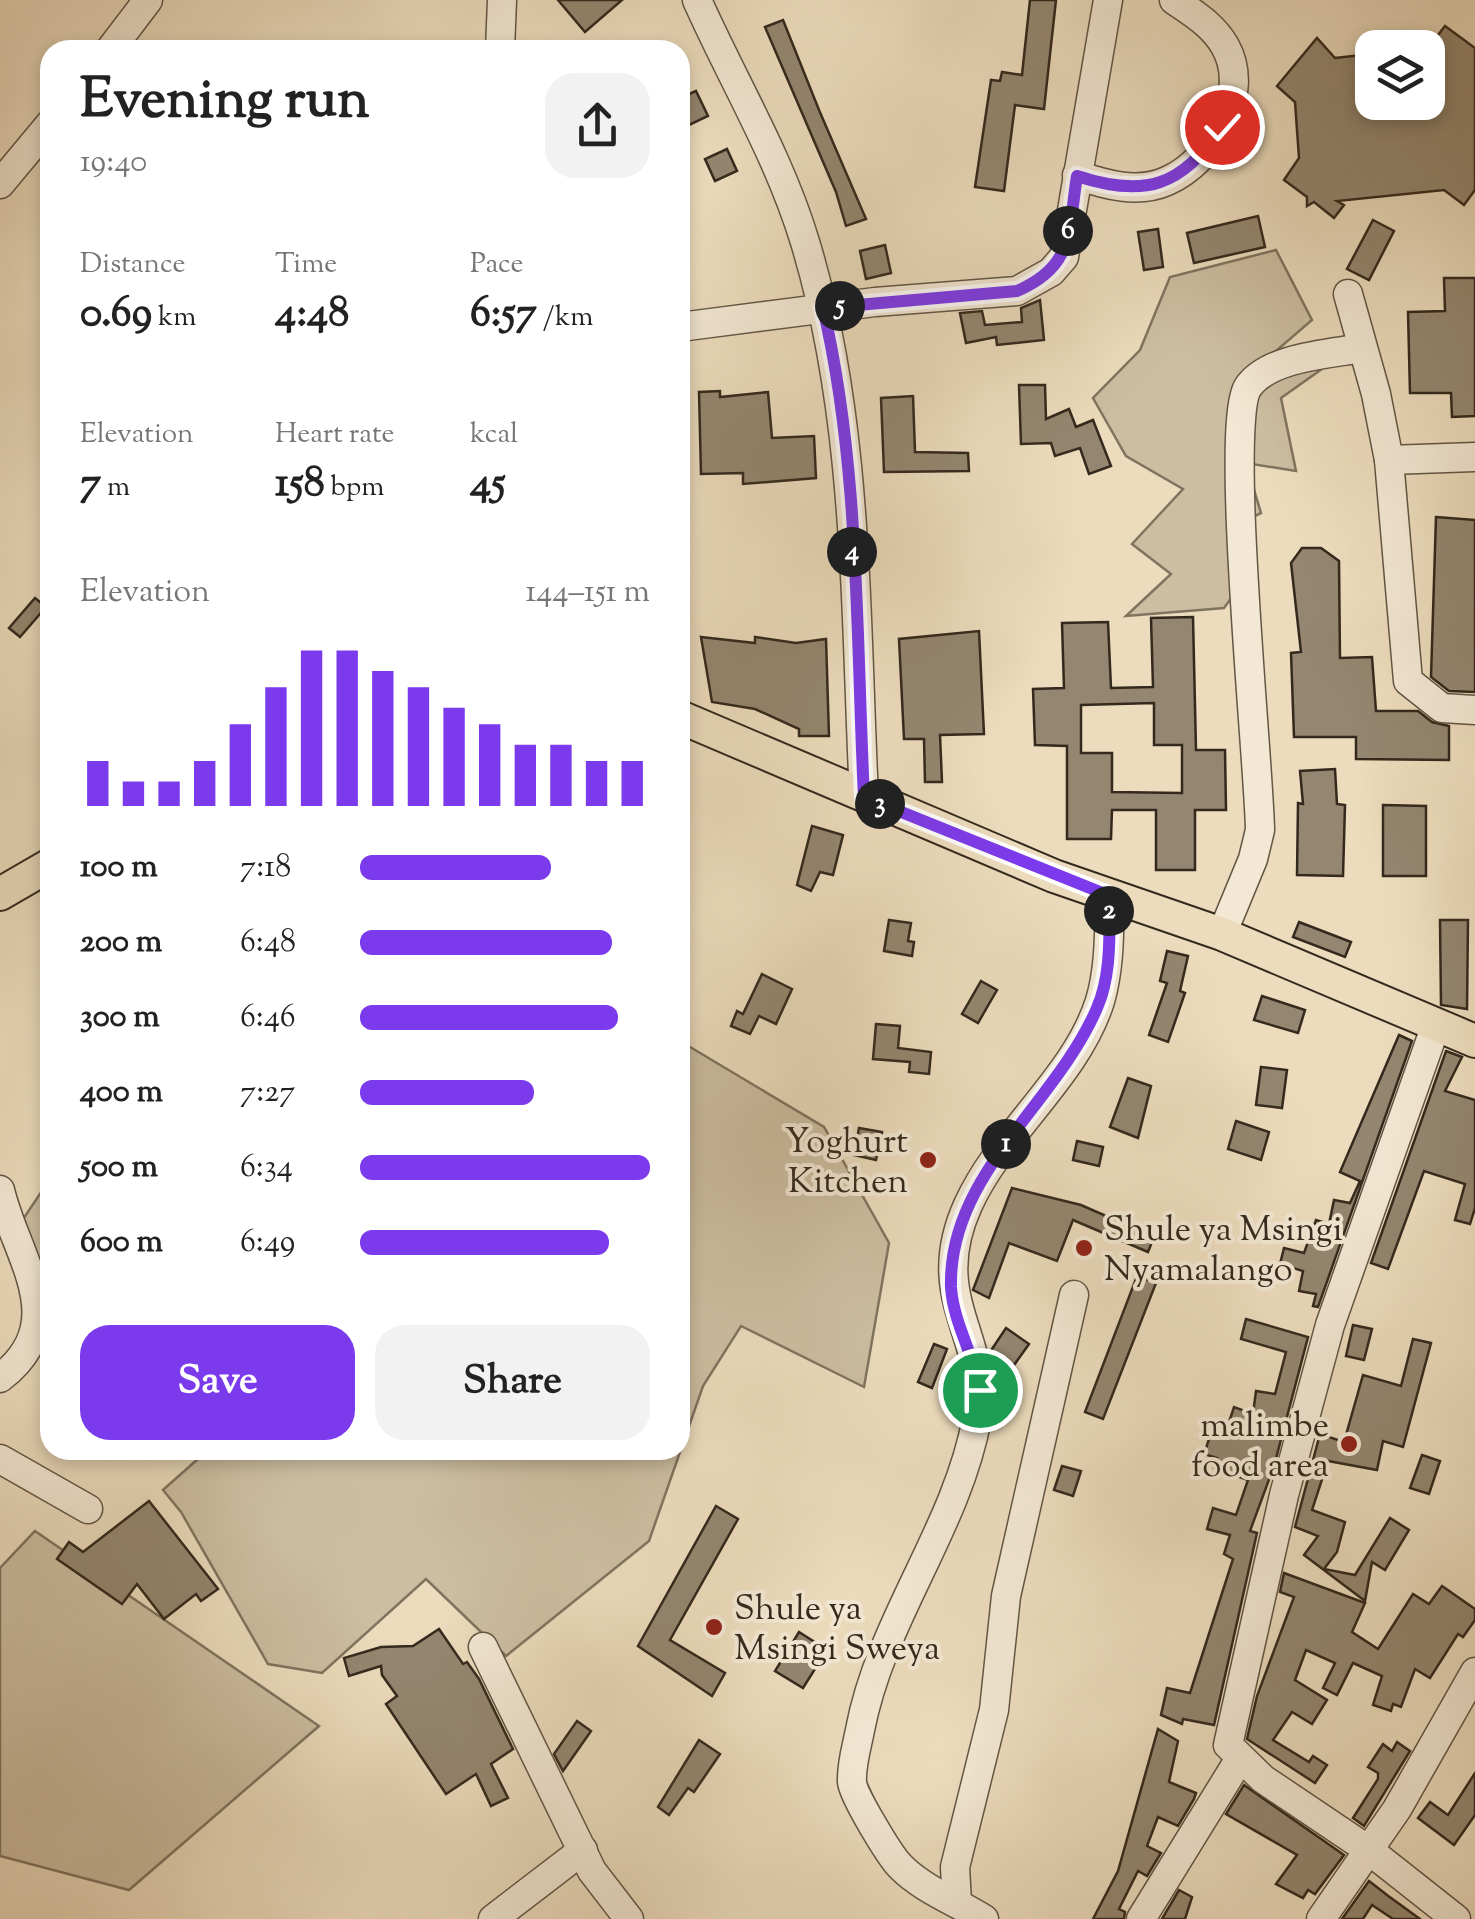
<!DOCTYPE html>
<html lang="en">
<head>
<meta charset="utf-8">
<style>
	:root { --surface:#fff; --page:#f2f2f2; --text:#222; --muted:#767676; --accent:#7c3aed }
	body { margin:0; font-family:"Sorts Mill Goudy",serif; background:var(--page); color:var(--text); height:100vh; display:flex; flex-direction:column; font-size:38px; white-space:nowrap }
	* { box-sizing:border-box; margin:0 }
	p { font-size:32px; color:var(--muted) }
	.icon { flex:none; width:55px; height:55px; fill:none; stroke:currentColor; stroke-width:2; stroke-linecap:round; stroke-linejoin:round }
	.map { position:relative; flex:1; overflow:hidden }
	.side { position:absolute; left:40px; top:40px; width:650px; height:1420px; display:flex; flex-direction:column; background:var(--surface); border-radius:30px; box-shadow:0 5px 15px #0003 }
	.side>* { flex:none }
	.buttons { position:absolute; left:1355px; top:30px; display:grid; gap:20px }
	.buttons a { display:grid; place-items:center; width:90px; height:90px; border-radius:20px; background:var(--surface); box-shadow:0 5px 15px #0003; font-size:50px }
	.pin { position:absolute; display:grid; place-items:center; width:85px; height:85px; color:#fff; margin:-42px; border:5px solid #fff; border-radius:50%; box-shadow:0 2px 10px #0007 }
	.km { position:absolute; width:50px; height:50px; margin:-25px; border-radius:50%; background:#222; color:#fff; font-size:28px; line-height:50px; text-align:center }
	.round { display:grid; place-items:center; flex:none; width:105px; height:105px; border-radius:30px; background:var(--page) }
	.headline { display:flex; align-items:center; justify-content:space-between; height:170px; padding:0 40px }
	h1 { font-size:55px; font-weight:700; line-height:75px }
	.metrics { display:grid; grid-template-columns:repeat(3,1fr); gap:15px; height:170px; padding:10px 40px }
	.metrics div { display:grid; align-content:center }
	.metrics b { font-size:42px; font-weight:700 }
	.metrics small { font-size:28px; font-weight:400 }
	.metrics p { font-size:28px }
	.chart { height:280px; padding:20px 40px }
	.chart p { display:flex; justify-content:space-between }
	.chart svg { width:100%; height:180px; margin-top:10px; stroke:var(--accent); stroke-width:6 }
	.action { display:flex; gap:20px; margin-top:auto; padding:20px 40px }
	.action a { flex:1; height:115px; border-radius:30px; background:var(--accent); color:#fff; font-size:40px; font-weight:700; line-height:115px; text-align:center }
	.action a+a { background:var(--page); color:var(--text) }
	ul { padding:0 40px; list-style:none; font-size:32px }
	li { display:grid; grid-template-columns:160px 120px 1fr; align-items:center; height:75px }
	li i { height:25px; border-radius:12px; background:var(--accent) }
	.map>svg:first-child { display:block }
	.green { fill:#cdbea2; stroke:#807460; stroke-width:2.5 }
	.building { fill:#948670; stroke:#34291d; stroke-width:2.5; fill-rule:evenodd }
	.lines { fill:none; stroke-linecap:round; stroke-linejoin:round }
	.minor-casing { stroke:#625645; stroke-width:31 }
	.major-casing { stroke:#34291d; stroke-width:36 }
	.minor { stroke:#f3e8d4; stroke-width:28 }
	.major { stroke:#ecdcbd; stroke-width:32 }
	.route-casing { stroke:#fff; stroke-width:20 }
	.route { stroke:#7c3aed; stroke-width:12 }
	.poi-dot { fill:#8f2418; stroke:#f3e8d4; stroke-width:4 }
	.labels { text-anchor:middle; stroke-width:8; stroke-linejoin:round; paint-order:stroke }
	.poi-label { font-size:35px; fill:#34291d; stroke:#f3e8d4; text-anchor:end }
</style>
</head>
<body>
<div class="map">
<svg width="1475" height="1919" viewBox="0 0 1475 1919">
	<rect width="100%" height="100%" fill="#ecdcbd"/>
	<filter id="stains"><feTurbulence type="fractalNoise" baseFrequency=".002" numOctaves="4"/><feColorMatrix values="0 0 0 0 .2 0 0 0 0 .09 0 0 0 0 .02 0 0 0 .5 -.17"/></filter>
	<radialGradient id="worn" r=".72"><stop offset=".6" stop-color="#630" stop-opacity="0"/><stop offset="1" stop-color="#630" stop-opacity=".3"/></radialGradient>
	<g class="green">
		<polygon points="1276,250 1312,320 1254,370 1336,359 1281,398 1296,471 1246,463 1261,513 1236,525 1242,583 1224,608 1126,616 1171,574 1132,544 1183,489 1126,456 1093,398 1140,350 1170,277"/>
		<polygon points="680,1041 824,1127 889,1243 864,1387 741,1326 703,1386 649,1541 506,1656 426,1579 322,1673 268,1664 181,1512 163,1490 208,1450 680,1450"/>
		<polygon points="50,1179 50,1292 17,1228"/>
		<polygon points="35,1531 319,1726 129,1890 0,1856 0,1568"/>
	</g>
	<g class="building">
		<polygon points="558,0 622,0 585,32"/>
		<polygon points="1030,0 1056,0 1044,109 1015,105 1004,191 975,187 991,80 1000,81 1002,72 1022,75"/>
		<polygon points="783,20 819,110 866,219 846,226 836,192 765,27"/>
		<polygon points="1445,26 1475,48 1475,190 1464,205 1444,190 1337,201 1344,205 1334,218 1314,202 1307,206 1307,197 1284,180 1299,158 1295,102 1277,86 1317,38 1335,58 1372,54 1372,102 1428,102 1428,48"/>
		<polygon points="696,91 708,116 685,127 680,98"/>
		<polygon points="727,149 737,171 715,181 705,159"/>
		<polygon points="1258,216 1265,247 1194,263 1187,233"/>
		<polygon points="1373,220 1394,231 1369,280 1347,269"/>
		<polygon points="1158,229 1163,267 1144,270 1138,232"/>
		<polygon points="885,245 891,273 866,279 860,251"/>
		<polygon points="1444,278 1475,278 1475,416 1452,417 1451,393 1410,393 1408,312 1445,311"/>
		<polygon points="1040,300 1044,340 997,345 996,337 966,343 960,313 982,311 985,325 1022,322 1021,308"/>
		<polygon points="1019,385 1045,385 1046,419 1069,409 1076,427 1093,420 1111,466 1089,474 1080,448 1055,456 1051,443 1021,444"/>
		<polygon points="720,391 720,397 768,392 772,438 814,436 816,478 743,484 743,473 701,474 699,392"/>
		<polygon points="913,396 915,452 968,453 969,471 884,472 881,398"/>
		<polygon points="1436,517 1475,520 1475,692 1449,691 1431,677"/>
		<polygon points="1302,548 1321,548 1339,561 1340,658 1372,657 1376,711 1418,711 1432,722 1449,726 1449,760 1356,759 1356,737 1294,737 1291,653 1301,652 1291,563"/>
		<polygon points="35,598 46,607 20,637 9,628"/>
		<path d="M1193,617L1196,750H1225L1226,810H1195V870H1156V810H1112L1111,839H1067V746L1035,745L1033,689L1064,688L1062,623L1108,622L1111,688L1153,687L1151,618ZM1154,703V745H1182V793L1112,792V753H1081V705Z"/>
		<polygon points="979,631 984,734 940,735 942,782 925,782 924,739 904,739 899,639"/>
		<polygon points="701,637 755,643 755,637 796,643 826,639 829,736 799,736 799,729 755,709 712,702"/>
		<polygon points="1335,769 1337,804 1345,805 1343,876 1297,875 1298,803 1303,804 1300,771"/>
		<polygon points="1383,805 1426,806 1426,876 1383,876"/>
		<polygon points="812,826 843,835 833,875 820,872 811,891 797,885"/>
		<polygon points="889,920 911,923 908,941 914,942 912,956 884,951"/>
		<polygon points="1440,920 1468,920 1467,1009 1441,1005"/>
		<polygon points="1299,922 1351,942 1345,957 1293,937"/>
		<polygon points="1167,951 1188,956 1180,991 1185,993 1168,1042 1149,1035 1167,983 1160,981"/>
		<polygon points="762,974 792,989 776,1024 759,1016 750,1034 731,1026 737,1011 743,1014"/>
		<polygon points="981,981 997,990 978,1023 962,1014"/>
		<polygon points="1262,996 1305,1010 1298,1033 1254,1020"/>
		<polygon points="876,1024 900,1026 898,1048 931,1052 929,1074 909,1072 910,1062 873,1059"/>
		<polygon points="1399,1035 1412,1041 1318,1307 1313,1306 1316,1294 1299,1291 1303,1271 1280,1264 1284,1248 1304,1253 1316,1220 1329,1224 1334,1200 1350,1203 1360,1181 1340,1172"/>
		<polygon points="1446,1051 1462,1057 1445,1091 1475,1100 1475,1208 1470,1224 1455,1220 1465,1184 1424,1171 1388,1269 1371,1263"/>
		<polygon points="1261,1067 1287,1070 1282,1108 1256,1105"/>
		<polygon points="1128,1078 1151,1086 1138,1138 1110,1127"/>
		<polygon points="1236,1121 1269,1132 1261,1160 1228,1149"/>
		<polygon points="859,1128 882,1132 876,1160 854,1155"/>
		<polygon points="1077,1141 1103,1147 1099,1166 1073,1160"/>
		<polygon points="1012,1188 1081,1205 1154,1237 1148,1252 1073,1220 1057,1261 1009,1243 989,1298 973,1290"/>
		<polygon points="1137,1276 1156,1283 1103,1419 1085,1412"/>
		<polygon points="1246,1319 1308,1337 1274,1466 1250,1531 1257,1533 1214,1725 1183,1719 1182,1724 1161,1715 1167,1688 1190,1693 1233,1559 1224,1554 1230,1535 1207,1529 1213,1508 1236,1515 1248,1480 1214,1468 1217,1458 1204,1454 1212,1430 1225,1434 1234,1407 1253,1414 1256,1391 1275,1394 1286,1352 1241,1339"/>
		<polygon points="1353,1325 1372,1329 1364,1360 1346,1356"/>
		<polygon points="1006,1328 1029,1344 1012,1368 990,1352"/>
		<polygon points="1413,1339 1431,1343 1403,1447 1383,1441 1377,1470 1328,1461 1312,1510 1345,1522 1337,1552 1324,1569 1355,1575 1390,1518 1409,1530 1385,1570 1372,1562 1365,1601 1304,1555 1318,1536 1295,1527 1320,1434 1344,1442 1363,1375 1401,1386"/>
		<polygon points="934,1344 947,1349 932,1388 918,1382"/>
		<polygon points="1422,1455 1440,1461 1429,1494 1410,1488"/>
		<polygon points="1062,1466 1081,1471 1073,1496 1054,1490"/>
		<polygon points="149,1501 218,1589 201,1601 196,1594 164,1619 137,1584 122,1604 57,1559 69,1542 83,1552"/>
		<polygon points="716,1506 738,1519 670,1640 725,1673 712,1696 638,1646"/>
		<polygon points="1284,1573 1365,1603 1352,1632 1378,1649 1413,1594 1429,1604 1442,1586 1475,1609 1475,1620 1463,1637 1458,1634 1430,1678 1415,1669 1401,1707 1393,1704 1391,1711 1373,1705 1382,1676 1353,1663 1337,1695 1323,1688 1335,1663 1306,1650 1295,1680 1327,1700 1312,1724 1292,1712 1273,1740 1309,1762 1313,1756 1327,1765 1315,1783 1247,1739 1257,1696 1294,1597 1280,1592"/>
		<polygon points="439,1629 463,1664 467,1662 479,1679 513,1749 491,1764 508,1798 491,1806 476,1774 446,1794 386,1704 397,1696 382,1675 381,1666 349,1676 344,1658 381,1647 413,1646"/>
		<polygon points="799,1632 827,1650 803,1688 775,1671"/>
		<polygon points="577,1721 591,1731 563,1771 554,1754"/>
		<polygon points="1158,1729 1178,1741 1169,1782 1196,1793 1194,1799 1178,1826 1158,1817 1147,1846 1161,1853 1147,1876 1138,1871 1119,1909 1125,1912 1124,1919 1093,1919 1118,1871"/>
		<polygon points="699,1740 720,1754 694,1792 688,1788 669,1815 658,1807"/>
		<polygon points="1397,1742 1410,1751 1364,1826 1353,1818 1378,1779 1378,1773 1368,1767 1383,1744 1392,1751"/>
		<polygon points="1475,1773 1475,1815 1454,1845 1418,1818 1430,1802 1448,1815"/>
		<polygon points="1244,1785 1344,1855 1315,1894 1308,1890 1303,1898 1276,1884 1297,1855 1226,1814"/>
		<polygon points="1369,1881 1387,1895 1420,1919 1393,1919 1372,1905 1363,1919 1342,1919"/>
		<polygon points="1179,1890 1192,1897 1185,1919 1162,1919"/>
	</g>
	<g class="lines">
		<g class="minor-casing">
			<g id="minor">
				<path d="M697,0C733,81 779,156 805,242C859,420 855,613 864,797"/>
				<polyline points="110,50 148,0"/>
				<polyline points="500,50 502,0"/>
				<path d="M1077,175C1106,185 1138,194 1167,181C1213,161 1252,93 1225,46C1213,25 1194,14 1174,0"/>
				<polyline points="0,184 50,124"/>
				<polyline points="1348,294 1376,394 1389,460 1408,681 1442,708 1475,710"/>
				<polyline points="680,327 875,302 1017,291 1051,272 1064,257 1108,0"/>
				<polyline points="1389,460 1475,457"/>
				<path d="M1222,934L1253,859L1260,830C1259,763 1224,423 1248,387C1269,357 1329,354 1362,348"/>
				<polyline points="1436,1025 1330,1325 1284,1495 1228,1745 1263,1779 1370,1851 1456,1919"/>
				<path d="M0,1190C15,1256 74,1322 0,1378"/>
				<polyline points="0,1459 88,1509"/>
				<polyline points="483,1647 592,1871 629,1919"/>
				<polyline points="957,1902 955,1867 994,1710 1006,1596 1074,1295"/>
				<polyline points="493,1919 583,1850"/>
				<path d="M984,1919C957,1902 922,1889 900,1866C890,1856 853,1795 852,1782C851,1765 857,1746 860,1730C881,1619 957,1528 977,1418C991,1338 925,1300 968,1205C1001,1132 1076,1077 1100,1001C1110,967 1109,931 1110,896"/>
				<polyline points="1141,1919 1239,1760"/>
				<polyline points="1321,1919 1397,1809 1475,1672"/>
			</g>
		</g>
		<g class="major-casing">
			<g id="major">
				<polyline points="680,717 1054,876 1222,934 1475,1041"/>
				<polyline points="0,894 50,865"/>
			</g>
		</g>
		<use href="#minor" class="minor"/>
		<use href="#major" class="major"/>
	</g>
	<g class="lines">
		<g class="route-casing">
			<path id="route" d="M980,1390C974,1355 953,1322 951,1287C948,1175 1056,1104 1097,1008C1112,974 1109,932 1110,896L864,797C856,636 860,466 823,308L1017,291C1075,266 1068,231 1077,176C1144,198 1182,187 1222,127"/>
		</g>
		<use href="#route" class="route"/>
	</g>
	<g class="poi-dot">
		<circle cx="928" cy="1160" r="10"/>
		<circle cx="1084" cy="1248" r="10"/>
		<circle cx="1349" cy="1444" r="10"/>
		<circle cx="714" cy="1627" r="10"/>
	</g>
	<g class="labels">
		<g class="poi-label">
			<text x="908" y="1152">Yoghurt<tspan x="908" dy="40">Kitchen</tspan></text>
			<text x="1104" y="1240" text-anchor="start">Shule ya Msingi<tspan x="1104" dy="40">Nyamalango</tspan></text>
			<text x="1329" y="1436">malimbe<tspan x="1329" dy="40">food area</tspan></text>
			<text x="734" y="1619" text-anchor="start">Shule ya<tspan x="734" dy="40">Msingi Sweya</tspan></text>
		</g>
	</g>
	<rect width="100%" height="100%" filter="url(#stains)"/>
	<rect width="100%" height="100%" fill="url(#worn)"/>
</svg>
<div class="buttons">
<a><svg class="icon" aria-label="layers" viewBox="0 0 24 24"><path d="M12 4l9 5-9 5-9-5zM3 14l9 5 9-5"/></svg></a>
</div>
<div class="pin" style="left:980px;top:1390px;background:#1e9e55"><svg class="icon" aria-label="arrive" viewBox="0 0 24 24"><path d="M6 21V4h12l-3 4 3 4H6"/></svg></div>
<div class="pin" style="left:1222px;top:127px;background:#d93025"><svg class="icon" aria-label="check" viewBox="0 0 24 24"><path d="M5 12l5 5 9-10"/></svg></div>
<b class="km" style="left:1006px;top:1144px">1</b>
<b class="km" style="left:1109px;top:911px">2</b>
<b class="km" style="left:880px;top:804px">3</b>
<b class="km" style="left:852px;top:552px">4</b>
<b class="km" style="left:840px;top:306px">5</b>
<b class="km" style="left:1068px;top:231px">6</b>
<section class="side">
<div class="headline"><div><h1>Evening run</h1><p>19:40</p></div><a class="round"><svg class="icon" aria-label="share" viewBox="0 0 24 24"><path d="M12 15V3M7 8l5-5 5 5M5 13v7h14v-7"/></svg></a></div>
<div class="metrics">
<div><p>Distance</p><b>0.69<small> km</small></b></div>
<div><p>Time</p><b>4:48</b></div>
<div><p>Pace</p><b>6:57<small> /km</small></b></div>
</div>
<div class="metrics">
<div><p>Elevation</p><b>7<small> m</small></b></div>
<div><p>Heart rate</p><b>158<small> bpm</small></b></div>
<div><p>kcal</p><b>45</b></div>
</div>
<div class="chart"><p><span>Elevation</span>144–151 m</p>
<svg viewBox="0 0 160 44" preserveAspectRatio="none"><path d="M5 44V33M15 44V38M25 44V38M35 44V33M45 44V24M55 44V15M65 44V6M75 44V6M85 44V11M95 44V15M105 44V20M115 44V24M125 44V29M135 44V29M145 44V33M155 44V33"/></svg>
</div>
<ul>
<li><b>100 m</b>7:18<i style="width:66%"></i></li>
<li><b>200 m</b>6:48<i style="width:87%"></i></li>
<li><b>300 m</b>6:46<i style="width:89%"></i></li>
<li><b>400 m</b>7:27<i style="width:60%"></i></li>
<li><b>500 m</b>6:34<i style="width:100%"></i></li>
<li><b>600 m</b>6:49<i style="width:86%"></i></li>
</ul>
<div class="action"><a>Save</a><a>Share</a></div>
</section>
</div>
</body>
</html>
